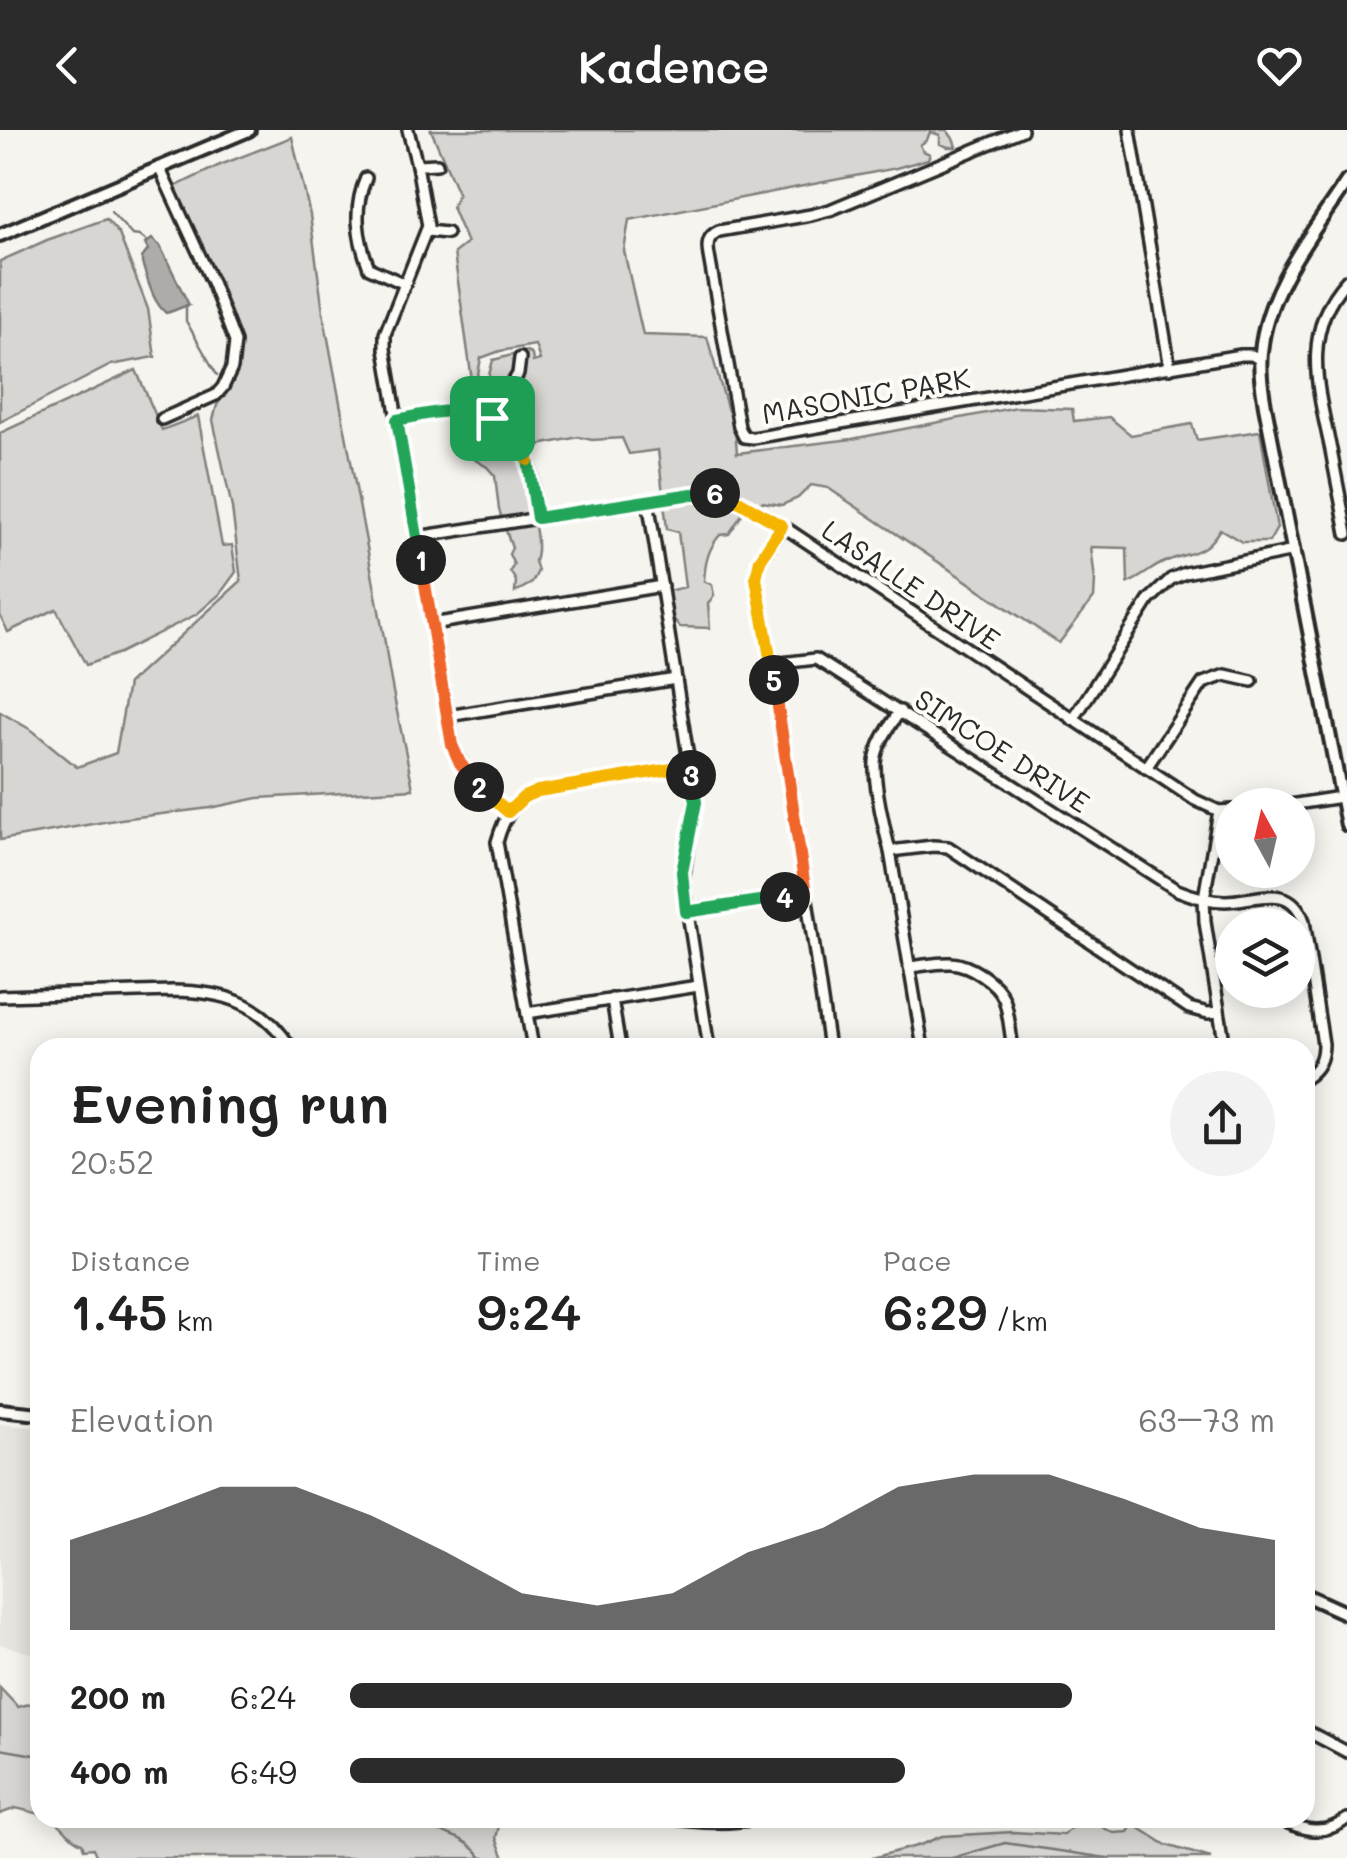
<!DOCTYPE html>
<html lang="en">
<head>
<meta charset="utf-8">
<style>
	:root { --surface:#fff; --page:#f2f2f2; --text:#222; --muted:#767676; --accent:#2b2b2b }
	body { margin:0; font-family:Mali,sans-serif; background:var(--page); color:var(--text); height:100vh; display:flex; flex-direction:column; font-size:38px; white-space:nowrap }
	* { box-sizing:border-box; margin:0 }
	p { font-size:32px; color:var(--muted) }
	.icon { flex:none; width:55px; height:55px; fill:none; stroke:currentColor; stroke-width:2; stroke-linecap:round; stroke-linejoin:round }
	.map { position:relative; flex:1; overflow:hidden }
	.side { position:absolute; left:30px; top:908px; width:1285px; height:790px; display:flex; flex-direction:column; background:var(--surface); border-radius:30px; box-shadow:0 5px 25px #0003 }
	.side>* { flex:none }
	.needle { width:65px; rotate:352deg }
	.fabs { position:absolute; left:1215px; top:658px; display:grid; gap:20px }
	.fabs a { display:grid; place-items:center; width:100px; height:100px; border-radius:50%; background:var(--surface); box-shadow:0 5px 25px #0003; font-size:50px }
	.pin { position:absolute; display:grid; place-items:center; width:85px; height:85px; color:#fff; margin:-42px; border-radius:20px; box-shadow:0 5px 15px #0006 }
	.km { position:absolute; width:50px; height:50px; margin:-25px; border-radius:50%; background:#222; color:#fff; font-size:28px; line-height:50px; text-align:center }
	.round { display:grid; place-items:center; flex:none; width:105px; height:105px; border-radius:52px; background:var(--page) }
	.headline { display:flex; align-items:center; justify-content:space-between; height:170px; padding:0 40px }
	h1 { font-size:55px; font-weight:600; line-height:75px }
	.figures { display:grid; grid-template-columns:repeat(3,1fr); gap:15px; height:170px; padding:10px 40px }
	.figures div { display:grid; align-content:center }
	.figures b { font-size:50px; font-weight:600 }
	.figures small { font-size:28px; font-weight:400 }
	.figures p { font-size:28px }
	.chart { height:280px; padding:20px 40px }
	.chart p { display:flex; justify-content:space-between }
	.chart svg { width:100%; height:180px; margin-top:10px; fill:var(--accent); opacity:.7 }
	ul { padding:0 40px; list-style:none; font-size:32px }
	li { display:grid; grid-template-columns:160px 120px 1fr; align-items:center; height:75px }
	li i { height:25px; border-radius:12px; background:var(--accent) }
	header { display:flex; justify-content:space-between; align-items:center; height:130px; padding:0 40px; background:var(--accent); color:#fff; font-size:45px; font-weight:600 }
	.map>svg:first-child { display:block }
	.built { fill:#e6e5e0 }
	.green { fill:#d7d6d2; stroke:#81807e; stroke-width:2.5 }
	.water { fill:#adaca9; stroke:#797877; stroke-width:2.5 }
	.lines { fill:none; stroke-linecap:round; stroke-linejoin:round }
	.stream { stroke:#797877; stroke-width:2.5 }
	.minor-casing { stroke:#2b2b2b; stroke-width:16 }
	.major-casing { stroke:#2b2b2b; stroke-width:18 }
	.minor { stroke:#fdfcf7; stroke-width:9 }
	.major { stroke:#fdfcf7; stroke-width:10 }
	.split-1-casing { stroke:#fff; stroke-width:20 }
	.split-2-casing { stroke:#fff; stroke-width:20 }
	.split-3-casing { stroke:#fff; stroke-width:20 }
	.split-4-casing { stroke:#fff; stroke-width:20 }
	.split-5-casing { stroke:#fff; stroke-width:20 }
	.split-6-casing { stroke:#fff; stroke-width:20 }
	.split-7-casing { stroke:#fff; stroke-width:20 }
	.split-8-casing { stroke:#fff; stroke-width:20 }
	.split-1 { stroke:#22a559; stroke-width:12 }
	.split-2 { stroke:#f0652b; stroke-width:12 }
	.split-3 { stroke:#f5b400; stroke-width:12 }
	.split-4 { stroke:#22a559; stroke-width:12 }
	.split-5 { stroke:#f0652b; stroke-width:12 }
	.split-6 { stroke:#f5b400; stroke-width:12 }
	.split-7 { stroke:#22a559; stroke-width:12 }
	.split-8 { stroke:#f5b400; stroke-width:12 }
	.labels { text-anchor:middle; stroke-width:8; stroke-linejoin:round; paint-order:stroke }
	.street-label { font-size:28px; fill:#2b2b2b; stroke:#fdfcf7 }
</style>
</head>
<body>
<header><svg class="icon" aria-label="back" viewBox="0 0 24 24"><path d="M15 5l-7 7 7 7"/></svg>Kadence<svg class="icon" aria-label="heart" viewBox="0 0 24 24"><path d="M12 20l-8-8c-3-5 5-10 8-4 3-6 11-1 8 4z"/></svg></header>
<div class="map">
<svg width="1347" height="1728" viewBox="0 0 1347 1728">
	<rect width="100%" height="100%" fill="#f5f4ef"/>
	<filter id="ink" filterUnits="userSpaceOnUse"><feTurbulence type="fractalNoise" baseFrequency=".01" numOctaves="2"/><feDisplacementMap in="SourceGraphic" scale="20" xChannelSelector="R" yChannelSelector="G"/><feConvolveMatrix kernelMatrix="1 2 1 2 8 2 1 2 1" color-interpolation-filters="sRGB"/></filter>
	<g filter="url(#ink)">
		<polygon class="built" points="0,1294 40,1298 40,1526 0,1514"/>
		<g class="green">
			<path d="M431,0H947L954,10L956,17H948L940,14V5L930,2L927,10L920,15L923,21L930,24L928,29L896,38L629,90L624,121L643,205L707,207L728,281L734,285L737,323L852,309L1017,277L1072,279L1074,291L1109,287L1131,305L1192,294L1197,310L1260,301L1277,398L1269,412H1242L1220,399C1203,427 1192,420 1165,432C1152,437 1142,448 1128,453L1127,418L1091,417L1095,450L1094,468L1059,513L828,358L811,355L798,368L782,375L762,372L745,380L729,404L720,405C708,418 705,434 704,451L712,455L714,465L708,474L710,498L680,497L654,464L685,457L678,402L667,399L658,320L629,324L622,308L592,310L579,307L529,317L521,324C522,354 544,408 535,431L538,441L532,453L515,462L516,451L510,441L514,435L509,424L512,418L499,380L495,346L487,337L472,328L480,279L493,230L527,221L532,225L533,232L540,230L535,215L500,221L481,228L477,250L472,251L454,123L467,113L452,77L458,63Z"/>
			<path d="M292,7L310,85L323,182L385,513C391,562 404,610 413,659L258,668L210,678L121,689L0,710V582L33,601L77,637L116,623L128,554L241,451L232,378L213,290L217,275L237,244L238,208L226,175L174,57L220,35Z"/>
			<polygon points="106,89 119,104 148,179 155,227 111,235 0,292 0,131 47,110"/>
			<polygon points="136,240 162,300 198,286 222,416 232,415 236,442 220,464 197,484 119,523 86,535 56,479 8,502 0,485 0,303"/>
			<polygon points="0,1558 18,1577 33,1573 40,1580 40,1684 16,1678 0,1684"/>
			<path d="M51,1688H275L287,1690L297,1688H501L496,1708L504,1728H92L96,1725L93,1718L84,1719L82,1713C70,1710 63,1694 51,1688Z"/>
			<polygon points="1071,1691 1092,1692 1114,1703 1128,1702 1133,1694 1166,1715 1211,1728 872,1728 920,1715 942,1706 1013,1702 1064,1705 1071,1698"/>
		</g>
		<path class="water" d="M152,109L160,116L189,175C180,177 175,181 166,183C152,171 148,150 142,133V128L148,120L145,114Z"/>
		<g class="lines">
			<g class="stream">
				<polyline points="111,82 132,105 140,106 148,112"/>
				<polyline points="186,175 186,191 217,245"/>
				<polyline points="0,1619 40,1626"/>
				<path d="M368,1688C405,1700 458,1693 482,1728"/>
				<polyline points="952,1728 1005,1713 1107,1728"/>
			</g>
			<g class="minor-casing">
				<g id="minor">
					<path d="M408,0L417,35L428,96L385,204V219L453,615C464,645 484,662 508,682"/>
					<path d="M1022,0L830,80L811,85L719,101C707,106 707,115 709,126L739,297L744,307L753,308L1241,225H1252L1260,230"/>
					<polyline points="1130,0 1170,238"/>
					<polyline points="417,35 437,34"/>
					<polyline points="159,37 212,152 235,212 232,238 223,257 216,265 162,289"/>
					<path d="M366,48C353,78 357,107 369,138L405,154"/>
					<polyline points="427,101 447,103"/>
					<path d="M1347,150C1300,200 1318,260 1331,320C1336,348 1342,376 1347,404"/>
					<polyline points="491,288 518,244 520,228"/>
					<path d="M397,290C415,287 433,282 451,280C484,277 520,301 529,333C534,350 534,370 537,388"/>
					<polyline points="648,370 695,671 683,751 709,918"/>
					<polyline points="783,397 760,431 756,448 772,534 829,918"/>
					<path d="M417,407L692,364C723,362 745,375 772,389L1195,670L1219,681L1232,680"/>
					<polyline points="432,494 662,456"/>
					<path d="M772,534L816,529L1177,760C1192,766 1208,771 1225,771C1256,771 1290,751 1304,791L1323,914C1323,929 1318,939 1305,948"/>
					<path d="M900,581C890,596 877,613 875,632C874,654 884,698 890,721L923,918"/>
					<polyline points="448,586 676,549"/>
					<polyline points="1073,590 1149,470 1171,449 1185,443 1294,421"/>
					<polyline points="1146,638 1203,553 1225,545 1252,551"/>
					<polyline points="1290,675 1347,666"/>
					<polyline points="1219,681 1204,768 1205,792 1225,918"/>
					<polyline points="890,721 933,716 948,717 1189,878 1208,883 1219,882"/>
					<polyline points="686,781 806,765"/>
					<path d="M909,837C923,836 937,832 951,833C969,834 997,852 1004,869C1009,883 1010,902 1013,918"/>
					<path d="M0,866L172,861C223,861 262,872 291,918"/>
					<polyline points="612,869 620,918"/>
					<polyline points="527,883 698,856"/>
					<path d="M533,918L497,712C504,687 513,671 538,661L690,636"/>
					<polyline points="1305,1600 1347,1622"/>
					<path d="M669,1688C702,1694 731,1694 764,1688"/>
					<path d="M1276,1688C1301,1699 1322,1708 1347,1689"/>
				</g>
			</g>
			<g class="major-casing">
				<g id="major">
					<path d="M1347,51C1313,103 1267,157 1261,222C1259,240 1262,258 1265,276L1347,695"/>
					<polyline points="0,105 249,0"/>
					<polyline points="0,1280 40,1284"/>
					<polyline points="1305,1465 1347,1484"/>
				</g>
			</g>
			<use href="#minor" class="minor"/>
			<use href="#major" class="major"/>
		</g>
	</g>
	<g class="lines" filter="url(#ink)">
		<g class="split-1-casing">
			<path id="split-1" d="M421,430L397,290C434,283 455,275 492,288"/>
		</g>
		<g class="split-2-casing">
			<polyline id="split-2" points="421,430 452,615 460,633 479,657"/>
		</g>
		<g class="split-3-casing">
			<polyline id="split-3" points="479,657 508,682 524,667 538,661 690,636 691,645"/>
		</g>
		<g class="split-4-casing">
			<polyline id="split-4" points="691,645 696,672 682,742 686,782 785,767"/>
		</g>
		<g class="split-5-casing">
			<polyline id="split-5" points="774,550 806,765 785,767"/>
		</g>
		<g class="split-6-casing">
			<polyline id="split-6" points="715,363 740,372 782,396 760,430 756,448 774,550"/>
		</g>
		<g class="split-7-casing">
			<polyline id="split-7" points="528,330 537,388 692,364 715,363"/>
		</g>
		<g class="split-8-casing">
			<path id="split-8" d="M492,288C508,300 518,312 528,330"/>
		</g>
		<use href="#split-1" class="split-1"/>
		<use href="#split-2" class="split-2"/>
		<use href="#split-3" class="split-3"/>
		<use href="#split-4" class="split-4"/>
		<use href="#split-5" class="split-5"/>
		<use href="#split-6" class="split-6"/>
		<use href="#split-7" class="split-7"/>
		<use href="#split-8" class="split-8"/>
	</g>
	<g class="labels">
		<g class="street-label">
			<text transform="translate(866 266) rotate(-10)" y="10">MASONIC PARK</text>
			<text transform="translate(911 455) rotate(34)" y="10">LASALLE DRIVE</text>
			<text transform="translate(1002 621) rotate(33)" y="10">SIMCOE DRIVE</text>
		</g>
	</g>
</svg>
<div class="fabs">
<a><svg class="needle" viewBox="-14 -14 28 28"><path d="M0-13l5 13h-10z" fill="#e53935"/><path d="M0 13l5-13h-10z" fill="#767676"/></svg></a>
<a><svg class="icon" aria-label="layers" viewBox="0 0 24 24"><path d="M12 4l9 5-9 5-9-5zM3 14l9 5 9-5"/></svg></a>
</div>
<div class="pin" style="left:492px;top:288px;background:#1e9e55"><svg class="icon" aria-label="arrive" viewBox="0 0 24 24"><path d="M6 21V4h12l-3 4 3 4H6"/></svg></div>
<b class="km" style="left:421px;top:430px">1</b>
<b class="km" style="left:479px;top:657px">2</b>
<b class="km" style="left:691px;top:645px">3</b>
<b class="km" style="left:785px;top:767px">4</b>
<b class="km" style="left:774px;top:550px">5</b>
<b class="km" style="left:715px;top:363px">6</b>
<section class="side">
<div class="headline"><div><h1>Evening run</h1><p>20:52</p></div><a class="round"><svg class="icon" aria-label="share" viewBox="0 0 24 24"><path d="M12 15V3M7 8l5-5 5 5M5 13v7h14v-7"/></svg></a></div>
<div class="figures">
<div><p>Distance</p><b>1.45<small> km</small></b></div>
<div><p>Time</p><b>9:24</b></div>
<div><p>Pace</p><b>6:29<small> /km</small></b></div>
</div>
<div class="chart"><p><span>Elevation</span>63–73 m</p>
<svg viewBox="0 0 160 44" preserveAspectRatio="none"><path d="M0 44V22L10 16L20 9L30 9L40 16L50 25L60 35L70 38L80 35L90 25L100 19L110 9L120 6L130 6L140 12L150 19L160 22V44z"/></svg>
</div>
<ul>
<li><b>200 m</b>6:24<i style="width:78%"></i></li>
<li><b>400 m</b>6:49<i style="width:60%"></i></li>
</ul>
</section>
</div>
</body>
</html>
